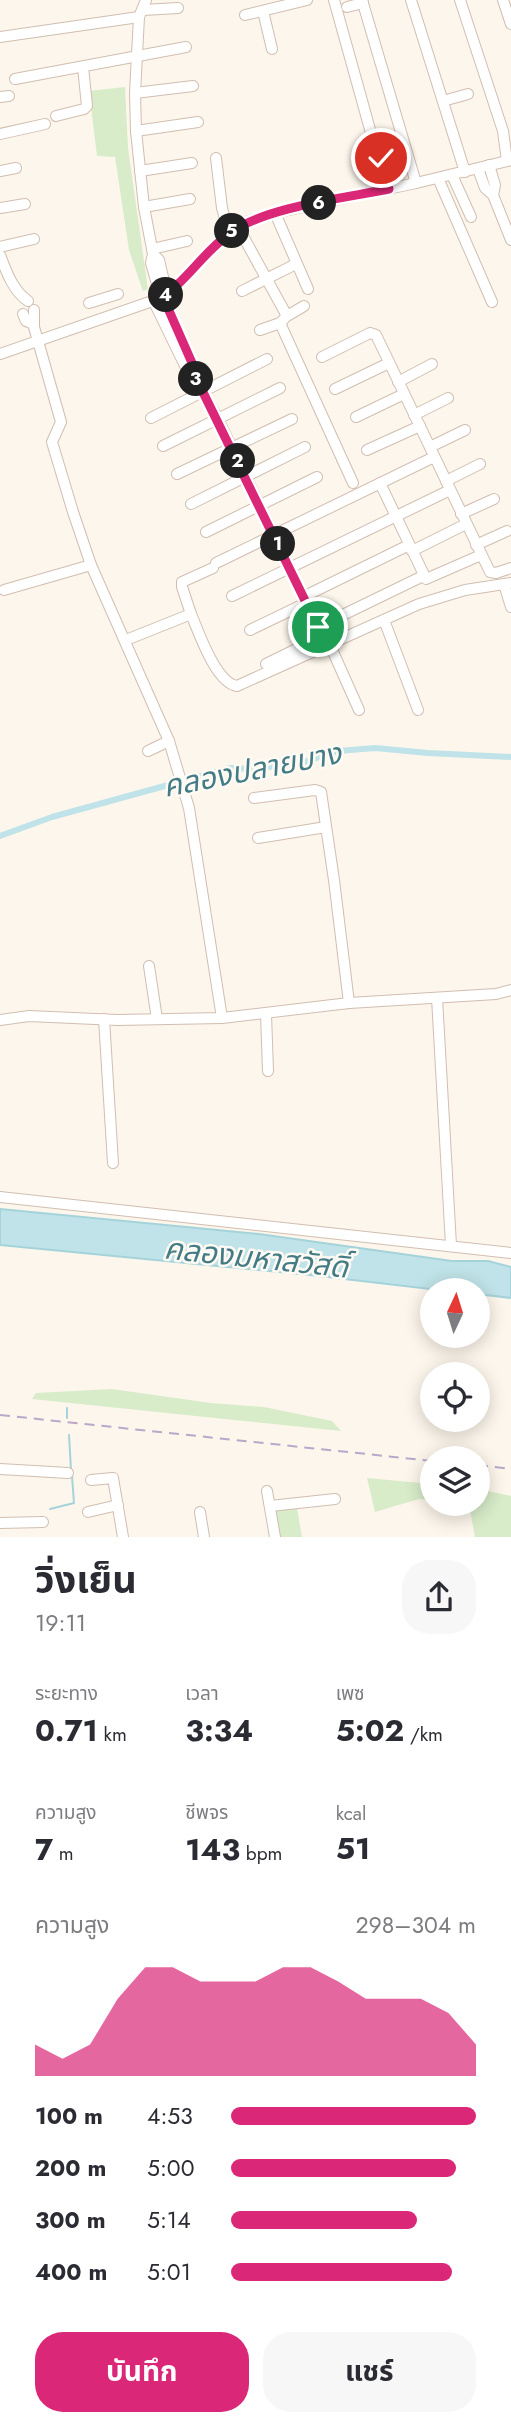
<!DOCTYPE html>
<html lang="th">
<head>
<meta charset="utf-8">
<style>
	:root { --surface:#fff; --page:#f7f7f7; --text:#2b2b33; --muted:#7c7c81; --accent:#db2777 }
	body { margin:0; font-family:Jost,"Noto Sans Thai",sans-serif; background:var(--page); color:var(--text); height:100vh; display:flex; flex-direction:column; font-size:26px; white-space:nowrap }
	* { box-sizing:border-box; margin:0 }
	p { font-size:23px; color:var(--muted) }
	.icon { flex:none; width:38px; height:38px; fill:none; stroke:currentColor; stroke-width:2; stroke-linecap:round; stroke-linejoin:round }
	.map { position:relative; height:1537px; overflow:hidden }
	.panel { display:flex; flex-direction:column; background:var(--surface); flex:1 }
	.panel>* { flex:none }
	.needle { width:46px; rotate:4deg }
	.tools { position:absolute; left:420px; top:1278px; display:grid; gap:14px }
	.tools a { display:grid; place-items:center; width:70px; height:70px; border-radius:50%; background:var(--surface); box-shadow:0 4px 18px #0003; font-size:35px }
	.pin { position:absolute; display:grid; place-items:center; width:60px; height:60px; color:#fff; margin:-30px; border:4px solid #fff; border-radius:50%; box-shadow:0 2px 7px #0007 }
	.km { position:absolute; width:35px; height:35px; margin:-18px; border-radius:50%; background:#222; color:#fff; font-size:19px; line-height:35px; text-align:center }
	.round { display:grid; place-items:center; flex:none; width:74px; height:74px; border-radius:28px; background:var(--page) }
	.head { display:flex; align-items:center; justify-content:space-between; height:119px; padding:0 35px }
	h1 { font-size:38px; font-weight:700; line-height:52px }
	.figures { display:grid; grid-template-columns:repeat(3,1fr); gap:10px; height:119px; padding:7px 35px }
	.figures div { display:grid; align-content:center }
	.figures b { font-size:30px; font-weight:700 }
	.figures small { font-size:19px; font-weight:400 }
	.figures p { font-size:19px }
	.chart { height:196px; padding:14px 35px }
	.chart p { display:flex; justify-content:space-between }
	.chart svg { width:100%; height:126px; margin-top:7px; fill:var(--accent); opacity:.7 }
	.primary-button { display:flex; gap:14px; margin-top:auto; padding:14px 35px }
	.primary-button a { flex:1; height:80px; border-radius:28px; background:var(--accent); color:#fff; font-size:28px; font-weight:700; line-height:80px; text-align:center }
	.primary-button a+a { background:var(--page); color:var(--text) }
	ul { padding:0 35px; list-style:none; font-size:23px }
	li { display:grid; grid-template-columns:112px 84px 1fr; align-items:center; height:52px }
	li i { height:18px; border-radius:9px; background:var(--accent) }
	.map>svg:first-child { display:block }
	.green { fill:#d8ecc9 }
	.water { fill:#bfe3e8; stroke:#a5d3da; stroke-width:2 }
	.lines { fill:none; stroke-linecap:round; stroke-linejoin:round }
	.stream { stroke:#a5d3da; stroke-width:2 }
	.canal { stroke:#bfe3e8; stroke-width:6 }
	.minor-casing { stroke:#d1beb0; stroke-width:12 }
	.minor { stroke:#fff; stroke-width:10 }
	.rail { stroke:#b9a8c9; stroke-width:2; stroke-dasharray:10 7; stroke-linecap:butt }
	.route-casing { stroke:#fff; stroke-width:14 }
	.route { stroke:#db2777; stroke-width:9 }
	.labels { text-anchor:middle; stroke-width:5; stroke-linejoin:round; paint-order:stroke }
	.water-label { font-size:30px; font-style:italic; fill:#437c86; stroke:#fffaf3 }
</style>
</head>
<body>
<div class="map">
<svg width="511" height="1537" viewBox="0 0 511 1537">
	<rect width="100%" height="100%" fill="#fdf6ec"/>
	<g class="green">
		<polygon points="125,87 128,148 148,289 143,291 129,250 115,157 97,156 89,91"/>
		<polygon points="112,1389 211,1403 264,1407 332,1421 341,1431 32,1399 36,1393"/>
		<polygon points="367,1478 432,1484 432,1500 419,1499 375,1512"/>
		<polygon points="478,1489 511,1496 511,1537 475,1537 469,1504 466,1503 478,1503"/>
		<polygon points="297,1508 302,1537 278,1537 274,1511"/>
	</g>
	<polygon class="water" points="0,1209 259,1234 452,1261 488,1261 511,1267 511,1298 478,1294 478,1290 439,1290 310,1275 0,1245"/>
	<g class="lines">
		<g class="stream">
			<polyline points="67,1408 67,1418"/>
			<polyline points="69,1435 71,1470"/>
			<polyline points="50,1509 74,1503 72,1476"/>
		</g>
		<polyline class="canal" points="0,836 52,817 230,768 252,769 301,763 338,751 375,748 428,753 511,757"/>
		<g class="minor-casing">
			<g id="minor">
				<polyline points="146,0 139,17 135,93 136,131 144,207 153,254 151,263 161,298"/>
				<polyline points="334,0 376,151 382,191"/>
				<polyline points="362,0 416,183"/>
				<polyline points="411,0 465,172"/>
				<polyline points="460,0 503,131 507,161"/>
				<polyline points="503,0 511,24"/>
				<polyline points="347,7 363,3"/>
				<polyline points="143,10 178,8"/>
				<polyline points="263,11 272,49"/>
				<polyline points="245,15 307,0"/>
				<polyline points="0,37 139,17"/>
				<polyline points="15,79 186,47"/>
				<polyline points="135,93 193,86"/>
				<polyline points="0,97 9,96"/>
				<polyline points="443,101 468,94"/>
				<polyline points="56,116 84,109 87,106 83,67"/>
				<polyline points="136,131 198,122"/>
				<polyline points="0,134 45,124"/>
				<polyline points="216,158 222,208 229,233"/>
				<polyline points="489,165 495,185 493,195"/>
				<polyline points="478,169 485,188 493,195 511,240"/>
				<polyline points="0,171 16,168"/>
				<polyline points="140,171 192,163"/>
				<polyline points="452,175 471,217"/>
				<polyline points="438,178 492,302"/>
				<polyline points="144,207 190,199"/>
				<polyline points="0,208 25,204"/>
				<polyline points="275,213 308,289"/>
				<polyline points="238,227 287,316 304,306"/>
				<polyline points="0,247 34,239"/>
				<polyline points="152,249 187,241"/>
				<polyline points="153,254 159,260 167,294"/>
				<path d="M0,255C6,271 13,291 28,301"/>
				<polyline points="242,291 292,266"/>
				<polyline points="163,297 196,372 196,380"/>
				<polyline points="154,302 189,374 196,380 218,419 321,633 319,638 266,664"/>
				<polyline points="89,303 118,294"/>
				<polyline points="34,310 34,327 61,422 52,442 73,512 91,565 169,741 189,808 222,1018"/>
				<polyline points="23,314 26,321 33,324"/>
				<polyline points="280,323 353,483"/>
				<polyline points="260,330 280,323 284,319"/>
				<polyline points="0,354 161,298 180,283 217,244 249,221 275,213 416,183 511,160"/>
				<polyline points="322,357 370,333 376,335 490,572 496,573 511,568"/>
				<polyline points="398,382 432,364"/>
				<polyline points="335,389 389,363"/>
				<polyline points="414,415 448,398"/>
				<polyline points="356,417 404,394"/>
				<polyline points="151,418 267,359"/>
				<polyline points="163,446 280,388"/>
				<polyline points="430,447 465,430"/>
				<polyline points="367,450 420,426"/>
				<polyline points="177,474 292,419"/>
				<polyline points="446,481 480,464"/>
				<polyline points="380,483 426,579 481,555"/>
				<polyline points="191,504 305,447"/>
				<polyline points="461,514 494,499"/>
				<polyline points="206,532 317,477"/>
				<polyline points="476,545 507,531"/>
				<polyline points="412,551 466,524"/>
				<polyline points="216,563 434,457"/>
				<polyline points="504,584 511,607"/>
				<polyline points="4,590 91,565"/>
				<polyline points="232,596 450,490"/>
				<polyline points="303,597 409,545"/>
				<polyline points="191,614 182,587 182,582 213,568"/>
				<polyline points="384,620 418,710"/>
				<polyline points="318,627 423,576"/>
				<polyline points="250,630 306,603"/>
				<path d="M126,640L191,614C199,633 216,683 237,686L419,604L465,590L511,583"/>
				<polyline points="330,645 359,710"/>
				<polyline points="148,751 169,741"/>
				<polyline points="254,798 315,790 321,792 334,880 349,1003"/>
				<polyline points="258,838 326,827"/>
				<polyline points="149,966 157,1019"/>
				<polyline points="437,998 451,1245"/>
				<polyline points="266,1014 268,1071"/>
				<polyline points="104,1019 113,1163"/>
				<polyline points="0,1020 29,1016 117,1020 222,1018 349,1003 496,994 511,990"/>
				<polyline points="0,1197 511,1253"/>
				<polyline points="0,1469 68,1473"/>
				<polyline points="91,1480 113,1478 123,1537"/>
				<polyline points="267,1491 275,1537"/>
				<polyline points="270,1506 335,1499"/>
				<polyline points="88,1512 118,1505"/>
				<polyline points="200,1512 204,1537"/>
				<polyline points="0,1523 43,1522"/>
			</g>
		</g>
		<use href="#minor" class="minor"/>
		<g class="rail">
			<polyline points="0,1415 432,1461"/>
			<polyline points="478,1465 511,1469"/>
		</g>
	</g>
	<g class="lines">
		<g class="route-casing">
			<path id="route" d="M318,627L197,380L196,372L163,297C188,279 204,252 229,234C263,207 345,198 389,189L381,158"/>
		</g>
		<use href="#route" class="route"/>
	</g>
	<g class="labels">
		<g class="water-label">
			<text transform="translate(252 770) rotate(-11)" y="10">คลองปลายบาง</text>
			<text transform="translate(256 1258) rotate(6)" y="10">คลองมหาสวัสดิ์</text>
		</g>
	</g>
</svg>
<div class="tools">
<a><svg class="needle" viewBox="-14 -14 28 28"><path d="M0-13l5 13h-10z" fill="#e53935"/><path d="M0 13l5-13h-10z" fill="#7c7c81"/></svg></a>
<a><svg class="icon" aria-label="locate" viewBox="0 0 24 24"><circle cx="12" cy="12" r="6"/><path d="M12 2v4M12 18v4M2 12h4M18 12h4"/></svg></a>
<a><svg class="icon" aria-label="layers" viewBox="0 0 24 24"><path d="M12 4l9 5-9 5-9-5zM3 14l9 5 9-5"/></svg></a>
</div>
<div class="pin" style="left:318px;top:627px;background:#1e9e55"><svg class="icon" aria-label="arrive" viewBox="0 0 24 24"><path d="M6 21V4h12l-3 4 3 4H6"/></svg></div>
<div class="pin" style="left:381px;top:158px;background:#d93025"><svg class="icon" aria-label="check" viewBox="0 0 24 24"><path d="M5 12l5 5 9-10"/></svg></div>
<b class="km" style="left:278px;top:544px">1</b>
<b class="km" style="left:238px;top:461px">2</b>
<b class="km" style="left:196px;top:379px">3</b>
<b class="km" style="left:166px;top:295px">4</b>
<b class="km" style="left:232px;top:231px">5</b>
<b class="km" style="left:319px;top:203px">6</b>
</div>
<section class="panel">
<div class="head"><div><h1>วิ่งเย็น</h1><p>19:11</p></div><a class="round"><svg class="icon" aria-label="share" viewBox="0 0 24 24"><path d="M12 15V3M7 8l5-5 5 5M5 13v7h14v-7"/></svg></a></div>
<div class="figures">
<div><p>ระยะทาง</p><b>0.71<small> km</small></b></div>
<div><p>เวลา</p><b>3:34</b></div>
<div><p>เพซ</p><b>5:02<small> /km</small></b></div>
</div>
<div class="figures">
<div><p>ความสูง</p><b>7<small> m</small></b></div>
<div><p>ชีพจร</p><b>143<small> bpm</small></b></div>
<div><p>kcal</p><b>51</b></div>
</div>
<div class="chart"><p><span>ความสูง</span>298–304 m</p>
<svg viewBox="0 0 160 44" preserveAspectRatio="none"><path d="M0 44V33L10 38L20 33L30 17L40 6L50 6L60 11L70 11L80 11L90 6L100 6L110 11L120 17L130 17L140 17L150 22L160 33V44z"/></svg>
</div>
<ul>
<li><b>100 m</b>4:53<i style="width:100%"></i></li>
<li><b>200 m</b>5:00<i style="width:92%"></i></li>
<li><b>300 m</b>5:14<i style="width:76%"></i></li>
<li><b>400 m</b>5:01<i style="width:90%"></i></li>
</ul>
<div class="primary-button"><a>บันทึก</a><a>แชร์</a></div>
</section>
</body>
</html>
